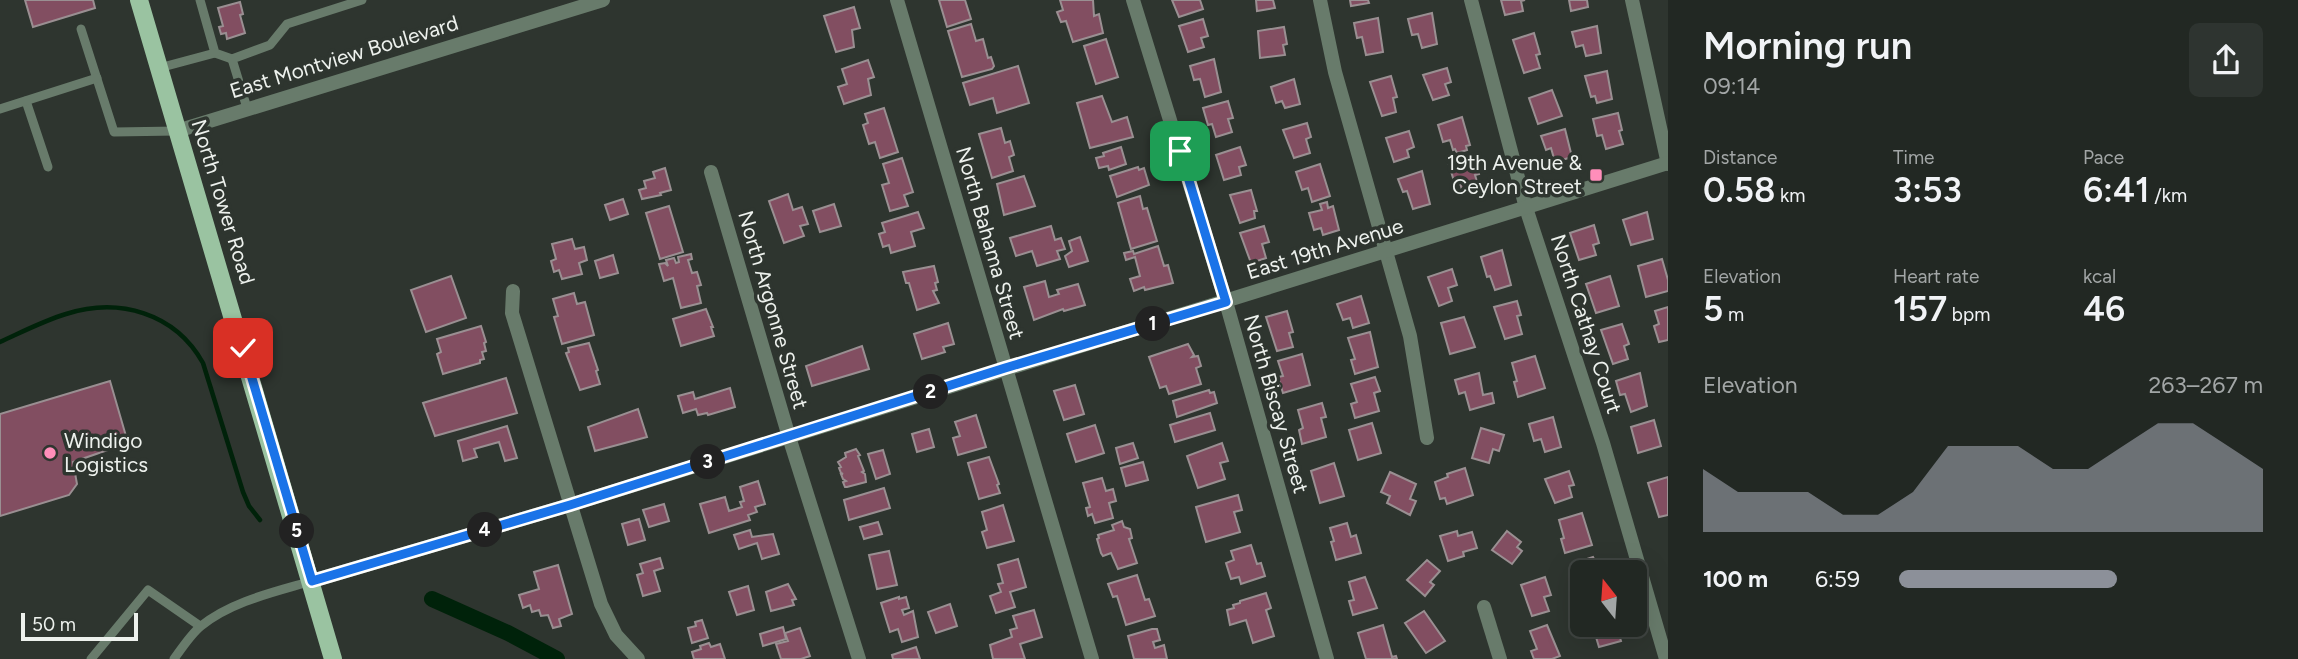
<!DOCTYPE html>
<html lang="en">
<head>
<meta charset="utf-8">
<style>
	:root { --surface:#222823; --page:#2e3430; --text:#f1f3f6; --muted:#a2a6a6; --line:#3f4441; --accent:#8c9099 }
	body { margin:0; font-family:Figtree,sans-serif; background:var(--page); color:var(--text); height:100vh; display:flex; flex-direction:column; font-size:26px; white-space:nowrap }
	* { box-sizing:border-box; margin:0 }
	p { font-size:23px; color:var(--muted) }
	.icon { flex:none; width:38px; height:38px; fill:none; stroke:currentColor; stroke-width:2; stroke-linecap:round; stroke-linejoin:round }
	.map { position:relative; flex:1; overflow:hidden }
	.details { display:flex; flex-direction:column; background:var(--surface); width:630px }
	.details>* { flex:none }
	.needle { width:46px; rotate:343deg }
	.fabs { position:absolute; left:1570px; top:560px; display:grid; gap:14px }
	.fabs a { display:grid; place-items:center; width:77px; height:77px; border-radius:10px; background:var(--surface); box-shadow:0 7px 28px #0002,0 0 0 2px var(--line); font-size:35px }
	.scale { position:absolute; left:21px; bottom:18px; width:117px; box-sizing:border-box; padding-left:7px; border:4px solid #edf1ed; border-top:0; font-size:19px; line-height:24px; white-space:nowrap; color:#edf1ed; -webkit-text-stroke:5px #2e352f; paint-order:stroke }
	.pin { position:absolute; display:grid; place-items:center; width:60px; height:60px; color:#fff; margin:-30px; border-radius:14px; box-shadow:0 4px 10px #0006 }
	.km { position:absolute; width:35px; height:35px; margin:-18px; border-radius:50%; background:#222; color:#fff; font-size:19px; line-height:35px; text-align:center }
	.round { display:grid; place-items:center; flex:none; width:74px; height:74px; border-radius:10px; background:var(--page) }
	.head { display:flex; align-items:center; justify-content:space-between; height:119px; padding:0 35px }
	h1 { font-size:38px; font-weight:600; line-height:52px }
	.stats { display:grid; grid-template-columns:repeat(3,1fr); gap:10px; height:119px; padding:7px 35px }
	.stats div { display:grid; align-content:center }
	.stats b { font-size:35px; font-weight:600 }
	.stats small { font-size:19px; font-weight:400 }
	.stats p { font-size:19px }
	.chart { height:196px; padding:14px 35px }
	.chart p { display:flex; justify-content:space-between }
	.chart svg { width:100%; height:126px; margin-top:7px; fill:var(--accent); opacity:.7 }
	ul { padding:0 35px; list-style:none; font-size:23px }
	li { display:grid; grid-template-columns:112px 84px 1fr; align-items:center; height:52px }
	li i { height:18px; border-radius:9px; background:var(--accent) }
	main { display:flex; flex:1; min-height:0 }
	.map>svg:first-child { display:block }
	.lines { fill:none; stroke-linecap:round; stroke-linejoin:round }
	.stream { stroke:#00220a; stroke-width:4.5 }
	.canal { stroke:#00220a; stroke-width:16 }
	.building { fill:#824e61; stroke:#9a8f92; stroke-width:2 }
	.service { stroke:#687b6b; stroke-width:9 }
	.minor { stroke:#687b6b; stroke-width:14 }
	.primary { stroke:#9ac3a1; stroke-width:18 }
	.route-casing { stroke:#fff; stroke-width:14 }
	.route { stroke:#1a73e8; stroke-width:9 }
	.poi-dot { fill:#ff8eba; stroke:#2e352f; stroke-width:2.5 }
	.labels { text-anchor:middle; stroke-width:7; stroke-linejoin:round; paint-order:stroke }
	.street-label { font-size:21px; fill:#edf1ed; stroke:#2e352f }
	.poi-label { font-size:21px; fill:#edf1ed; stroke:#2e352f; text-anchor:end }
</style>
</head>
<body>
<main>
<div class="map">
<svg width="1668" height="659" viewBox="0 0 1668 659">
	<rect width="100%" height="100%" fill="#2e352f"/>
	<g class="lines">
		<path class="stream" d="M0,342C22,332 43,321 66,314C119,297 175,313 203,363L243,492L249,506L260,520"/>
		<polyline class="canal" points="432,599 508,633 557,659"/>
	</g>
	<g class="building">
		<polygon points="25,0 93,0 95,8 33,27"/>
		<polygon points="939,0 965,0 971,19 947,27"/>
		<polygon points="1093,0 1094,16 1099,14 1103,33 1073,42 1066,21 1061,22 1057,12 1063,10 1060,0"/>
		<polygon points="1172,0 1200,0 1203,9 1179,17"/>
		<polygon points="1256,0 1273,0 1275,8 1257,11"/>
		<polygon points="1350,0 1368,0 1369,3 1351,6"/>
		<polygon points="1501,0 1525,0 1521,1 1523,11 1505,15"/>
		<polygon points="1569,0 1587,0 1588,7 1571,11"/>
		<polygon points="240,2 243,14 240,15 245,33 227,39 226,33 221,34 219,27 223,26 218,8"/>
		<polygon points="854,7 860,28 852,30 854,47 836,52 824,16"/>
		<polygon points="1432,13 1437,44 1422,48 1418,34 1412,35 1408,19"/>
		<polygon points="1378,18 1383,52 1366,55 1362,37 1357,38 1354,23"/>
		<polygon points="1203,19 1208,36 1201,38 1204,47 1188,52 1179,26"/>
		<polygon points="971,24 976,41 983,39 988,58 991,57 994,66 992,69 962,77 948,31"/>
		<polygon points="1597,26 1601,53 1586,56 1583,45 1576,47 1572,32"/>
		<polygon points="1284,27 1287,44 1283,45 1285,55 1260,58 1258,31"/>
		<polygon points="1534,33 1540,54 1536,55 1540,68 1524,73 1513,40"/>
		<polygon points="1106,39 1118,77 1096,84 1084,46"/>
		<polygon points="1214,59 1221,92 1205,97 1200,79 1194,80 1190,66"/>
		<polygon points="868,60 874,77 868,79 871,95 844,104 838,87 847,84 842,69"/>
		<polygon points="1018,66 1029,103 997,113 993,98 970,105 963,83"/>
		<polygon points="1447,68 1451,82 1445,84 1449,95 1433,100 1423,75"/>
		<polygon points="1607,71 1612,99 1597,103 1595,96 1591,97 1585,76"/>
		<polygon points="1391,76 1397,97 1393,98 1396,112 1382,116 1370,82"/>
		<polygon points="1294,79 1300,104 1285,108 1282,101 1276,103 1271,87"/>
		<polygon points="1552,90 1562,116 1538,124 1529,98"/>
		<polygon points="1102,96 1112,122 1127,117 1133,137 1090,148 1077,103"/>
		<polygon points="1228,101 1233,118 1228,119 1232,132 1216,137 1212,124 1208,125 1203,108"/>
		<polygon points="884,108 898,152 880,158 875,142 869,144 863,125 868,123 865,114"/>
		<polygon points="1618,113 1622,130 1619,131 1623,144 1606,149 1602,135 1597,136 1593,119"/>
		<polygon points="1462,117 1470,145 1466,146 1467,150 1457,153 1455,149 1453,150 1450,140 1443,142 1438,125"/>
		<polygon points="1307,123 1311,137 1306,139 1310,153 1294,158 1283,130"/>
		<polygon points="1001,128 1005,143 1010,141 1014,155 1009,157 1013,171 992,178 979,134"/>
		<polygon points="1565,129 1572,157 1555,162 1551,148 1546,150 1541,136"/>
		<polygon points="1409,131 1414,147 1407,150 1409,157 1394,162 1386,138"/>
		<polygon points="1121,147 1126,164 1109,170 1108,166 1099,168 1096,158 1104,156 1103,153"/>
		<polygon points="1240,147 1246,165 1239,167 1241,175 1224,180 1216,155"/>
		<polygon points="1474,157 1479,174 1475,175 1479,188 1463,193 1459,180 1454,181 1449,165"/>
		<polygon points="902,158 913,192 904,195 908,206 890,211 882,185 889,183 883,164"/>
		<polygon points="1320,164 1330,196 1312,202 1308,188 1302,190 1296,172"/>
		<polygon points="1138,167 1139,170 1144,168 1149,185 1117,197 1110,176"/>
		<polygon points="665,168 671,190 660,193 661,195 642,199 639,190 646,188 644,181 655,178 653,172"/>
		<polygon points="1422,171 1430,204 1413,209 1407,191 1403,192 1398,179"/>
		<polygon points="1024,176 1035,206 1004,215 997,184"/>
		<polygon points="1251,190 1257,211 1254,211 1255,218 1240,223 1230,195"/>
		<polygon points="788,194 793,210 802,207 808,224 800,226 804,236 784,243 769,201"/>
		<polygon points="1140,196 1143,209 1147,208 1157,241 1131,249 1118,203"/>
		<polygon points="623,199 628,214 610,220 605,205"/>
		<polygon points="1327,202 1328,208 1333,206 1339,230 1323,235 1321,228 1314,230 1309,213 1322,210 1320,204"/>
		<polygon points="834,204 841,226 820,232 813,211"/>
		<polygon points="669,206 683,252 660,259 646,213"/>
		<polygon points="918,212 924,228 911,232 915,246 891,253 889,245 883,247 879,234 885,232 882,223"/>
		<polygon points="1647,212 1653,239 1631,245 1623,220"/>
		<polygon points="1594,225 1599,243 1593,245 1596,255 1579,260 1570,233"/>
		<polygon points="1051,226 1055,240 1061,238 1065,249 1057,251 1060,259 1037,266 1032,251 1016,256 1010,238"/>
		<polygon points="1264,226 1269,242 1262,244 1266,258 1251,263 1240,233"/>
		<polygon points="1080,237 1088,261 1069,267 1065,256 1072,251 1069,241"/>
		<polygon points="572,239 575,249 584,247 587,260 579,263 582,274 562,279 559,270 554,272 551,261 556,259 552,244"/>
		<polygon points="1158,246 1164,266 1168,265 1173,283 1145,290 1144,287 1134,291 1130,279 1140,276 1135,257 1126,260 1124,253 1133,251 1134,254"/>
		<polygon points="1502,250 1511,285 1495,290 1490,276 1487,277 1481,257"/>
		<polygon points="691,254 692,259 688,260 692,273 697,272 701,285 697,286 701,303 681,308 673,278 664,281 659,264 665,263 668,266 666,260 674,258 676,263 679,262 678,257"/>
		<polygon points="613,255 618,273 600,278 595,261"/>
		<polygon points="1662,259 1668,280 1668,291 1646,297 1638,266"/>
		<polygon points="934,266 938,282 935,283 937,290 933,291 939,303 917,310 909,283 906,283 903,272"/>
		<polygon points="1452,269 1457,285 1448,288 1452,301 1439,306 1428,277"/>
		<polygon points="451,276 466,318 426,332 411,290"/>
		<polygon points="1610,276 1619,306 1596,313 1586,284"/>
		<polygon points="1045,281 1049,297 1059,294 1057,290 1078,284 1085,305 1064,311 1063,309 1034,320 1024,287"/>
		<polygon points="574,293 577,304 585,302 594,335 562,344 554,317 558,316 553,299"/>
		<polygon points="1361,296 1369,323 1353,328 1350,318 1343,320 1337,304"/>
		<polygon points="1517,301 1521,315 1517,316 1522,334 1505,339 1494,307"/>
		<polygon points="1668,307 1668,340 1659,342 1654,326 1659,324 1655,311"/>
		<polygon points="706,309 713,327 711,327 714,336 681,346 673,319"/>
		<polygon points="1287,311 1293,332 1289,333 1293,347 1277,351 1266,317"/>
		<polygon points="1464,317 1475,347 1450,354 1441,323"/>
		<polygon points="948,323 954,344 943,347 945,352 922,359 914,334"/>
		<polygon points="1622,324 1629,344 1624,346 1628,359 1613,364 1601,330"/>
		<polygon points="481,326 486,342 484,343 486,351 482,352 484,359 480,360 480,363 443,374 437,354 441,352 437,339"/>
		<polygon points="1370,332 1378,367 1355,374 1351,360 1355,359 1348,338"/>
		<polygon points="589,343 598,370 596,371 600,384 580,390 566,353 569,352 568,348"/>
		<polygon points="1188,344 1194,355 1192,357 1198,356 1201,366 1196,368 1201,384 1169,394 1166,386 1160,388 1149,357"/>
		<polygon points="862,346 869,369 812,386 806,366"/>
		<polygon points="1302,354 1310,385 1283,393 1278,377 1283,376 1278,361"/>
		<polygon points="1535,356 1545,388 1518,397 1514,382 1517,381 1512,363"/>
		<polygon points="1479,373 1483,395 1492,393 1494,403 1470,410 1465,392 1459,394 1455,380"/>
		<polygon points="1640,373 1647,406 1631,412 1625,394 1620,395 1616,381"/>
		<polygon points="1375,377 1380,391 1374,393 1379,411 1355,418 1351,404 1357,402 1351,384"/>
		<polygon points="506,378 517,413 435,436 423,403"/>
		<polygon points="110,381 128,443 73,462 77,484 69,495 0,516 0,414"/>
		<polygon points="1075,385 1084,414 1064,420 1054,391"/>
		<polygon points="730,388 735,407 708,415 707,413 698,415 696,409 683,413 678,396 693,392 695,399"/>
		<polygon points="1209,390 1210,393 1214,392 1217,403 1177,417 1173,401"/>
		<polygon points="1322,403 1326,417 1321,418 1326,437 1302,444 1299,430 1303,428 1298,410"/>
		<polygon points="638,409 647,437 595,451 588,427"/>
		<polygon points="1210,413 1215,430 1175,442 1170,425"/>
		<polygon points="976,415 986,447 958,455 953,438 960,436 955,422"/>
		<polygon points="1553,417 1561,447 1545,452 1541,439 1534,441 1529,424"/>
		<polygon points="1654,420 1661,446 1638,453 1631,427"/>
		<polygon points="1372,423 1381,453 1358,460 1349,430"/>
		<polygon points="1095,425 1104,453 1076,462 1067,434"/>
		<polygon points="507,426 517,458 505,461 499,442 474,449 477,457 463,461 458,441"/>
		<polygon points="1481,428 1504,435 1499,451 1493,449 1489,463 1472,458"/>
		<polygon points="929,429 934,447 917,452 912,434"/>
		<polygon points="1133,443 1138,458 1120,464 1116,448"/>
		<polygon points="1222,443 1228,461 1220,463 1225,479 1198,488 1187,456"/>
		<polygon points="856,449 860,455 858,456 864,471 862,472 865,474 866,482 847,487 845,487 843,482 846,481 843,479 841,474 843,474 841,473 839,468 841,467 838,462 846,457 845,453"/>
		<polygon points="883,450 890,474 876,479 868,454"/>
		<polygon points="989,457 999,484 997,485 1000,493 979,499 968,463"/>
		<polygon points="1143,462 1148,480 1126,486 1121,468"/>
		<polygon points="1334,463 1344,496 1320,503 1311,471"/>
		<polygon points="1465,468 1473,495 1447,504 1445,498 1440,499 1435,482 1448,477 1447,474"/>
		<polygon points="1569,471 1574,485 1569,486 1572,497 1555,503 1545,479"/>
		<polygon points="1390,472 1416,484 1410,499 1416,501 1410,515 1387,503 1390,496 1381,492"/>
		<polygon points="1668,477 1668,515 1659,517 1648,483"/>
		<polygon points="1102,478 1106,491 1113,489 1116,501 1109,503 1113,518 1095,523 1092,514 1088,516 1086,508 1090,507 1083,483"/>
		<polygon points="758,481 765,504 755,507 757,512 748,515 750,520 709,533 700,504 725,497 729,511 742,507 740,502 744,501 740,487"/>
		<polygon points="884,488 890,508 849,520 844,500"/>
		<polygon points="1238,495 1242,510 1234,512 1240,532 1206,542 1196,507"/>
		<polygon points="664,504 669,521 649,527 643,510"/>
		<polygon points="1003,505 1014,541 987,548 982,532 987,530 982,512"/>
		<polygon points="1582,513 1592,545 1565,553 1561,539 1564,538 1559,520"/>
		<polygon points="639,519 645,540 628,545 622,524"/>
		<polygon points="1122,521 1124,527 1130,529 1132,538 1129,539 1137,563 1118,569 1111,553 1103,556 1101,553 1097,539 1099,538 1098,535 1114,530 1112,525"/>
		<polygon points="878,522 882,534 864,539 860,527"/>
		<polygon points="1347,523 1351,537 1356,535 1361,553 1336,560 1331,542 1334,541 1330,528"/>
		<polygon points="750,530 752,537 773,534 779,554 762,559 757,543 739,549 734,535"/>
		<polygon points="1457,531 1458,536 1472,532 1477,548 1463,552 1464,556 1448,561 1440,536"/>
		<polygon points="1507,531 1521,542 1517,547 1522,551 1512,564 1492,550"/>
		<polygon points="1251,545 1257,564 1261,563 1265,576 1241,584 1239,577 1231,579 1226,563 1234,560 1231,551"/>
		<polygon points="889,551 897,585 877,589 869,555"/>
		<polygon points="1593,557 1600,572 1582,572 1582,587 1579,588 1573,571 1580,569 1578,562"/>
		<polygon points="660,558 663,568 654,571 660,591 643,596 637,575 643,573 640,564"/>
		<polygon points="1018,559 1026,587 1010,592 1015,607 996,613 990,596 1001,592 998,584 1003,583 998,565"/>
		<polygon points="1427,560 1440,571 1430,582 1434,585 1425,596 1407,580"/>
		<polygon points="558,565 572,614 559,619 561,626 553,628 548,615 541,616 539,610 532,612 530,605 523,608 519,595 539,589 534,572"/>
		<polygon points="1137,575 1145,600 1149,599 1155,616 1126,625 1117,596 1113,597 1108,584"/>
		<polygon points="1365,577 1377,608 1353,615 1349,601 1354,600 1349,582"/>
		<polygon points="1545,577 1551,595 1544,597 1549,611 1532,616 1521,585"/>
		<polygon points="788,584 796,599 792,600 794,605 771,611 766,592"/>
		<polygon points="748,586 754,610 737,615 729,592"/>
		<polygon points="1266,593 1271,608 1266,610 1274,636 1253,643 1246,620 1230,625 1227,610 1234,608 1233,605 1240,603 1240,601"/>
		<polygon points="899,597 899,599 906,597 909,608 902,610 904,615 913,611 918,637 902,642 898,629 890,632 881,603"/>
		<polygon points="950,604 957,626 936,633 928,612"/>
		<polygon points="1034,610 1042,637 1020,644 1025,659 993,659 990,645 1012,637 1010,630 1017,628 1013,616"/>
		<polygon points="1424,611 1445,641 1426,653 1405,623"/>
		<polygon points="702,620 708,638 692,643 688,628 696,626 695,622"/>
		<polygon points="1383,625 1392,657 1396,656 1397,659 1366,659 1358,633"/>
		<polygon points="1547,625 1560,656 1552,659 1534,659 1531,651 1537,649 1530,631"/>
		<polygon points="1598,625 1616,625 1621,641 1599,647 1593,627"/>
		<polygon points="783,627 786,639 763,646 760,634"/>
		<polygon points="800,628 810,656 801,659 781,659 776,644 788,641 785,633"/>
		<polygon points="1152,629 1157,629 1160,640 1153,642 1155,648 1164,645 1167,659 1134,659 1128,636"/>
		<polygon points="709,643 711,647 720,644 725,659 694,659 692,652 701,649 700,646"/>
		<polygon points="916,647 920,659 893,659 892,655"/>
	</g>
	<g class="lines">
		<g class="service">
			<polyline points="200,0 215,53 232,59"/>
			<polyline points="81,29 114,132 177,131"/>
			<polyline points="159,68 215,53"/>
			<polyline points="26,101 48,167"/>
			<polyline points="247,108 232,59 270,45 287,24 362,0"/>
			<polyline points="0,109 97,78"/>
			<polyline points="91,659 148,590 200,626"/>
			<path d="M174,659C182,648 191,634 201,626C232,601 275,592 312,581"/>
		</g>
		<g class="minor">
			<polyline points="897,0 1092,659"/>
			<polyline points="1133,0 1226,302 1327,659"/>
			<polyline points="1320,0 1335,72 1410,336 1427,438"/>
			<polyline points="1471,0 1526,208 1603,443 1666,659"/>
			<polyline points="1632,0 1668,164"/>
			<polyline points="177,131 603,0"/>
			<polyline points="711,172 789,437 859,659"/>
			<polyline points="513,291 512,313 601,604 616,635 638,659"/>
			<polyline points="312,581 570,505 1668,163"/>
			<polyline points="1484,607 1500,659"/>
		</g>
		<polyline class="primary" points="139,0 333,659"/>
	</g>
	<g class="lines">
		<g class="route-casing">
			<polyline id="route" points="243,348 312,581 570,505 1005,368 1226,302 1180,151"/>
		</g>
		<use href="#route" class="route"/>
	</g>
	<g class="poi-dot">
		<rect x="1589" y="168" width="14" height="14" rx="3.5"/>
		<circle cx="50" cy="453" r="7"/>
	</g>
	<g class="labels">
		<g class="street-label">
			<text transform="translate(344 57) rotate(-17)" y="7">East Montview Boulevard</text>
			<text transform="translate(223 202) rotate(73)" y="7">North Tower Road</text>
			<text transform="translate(990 243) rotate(74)" y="7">North Bahama Street</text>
			<text transform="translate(1325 249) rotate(-17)" y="7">East 19th Avenue</text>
			<text transform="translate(773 310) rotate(74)" y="7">North Argonne Street</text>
			<text transform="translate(1586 324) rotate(72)" y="7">North Cathay Court</text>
			<text transform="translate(1276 404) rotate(74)" y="7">North Biscay Street</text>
		</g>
		<g class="poi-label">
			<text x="1582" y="170">19th Avenue &amp;<tspan x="1582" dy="24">Ceylon Street</tspan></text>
			<text x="64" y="448" text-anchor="start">Windigo<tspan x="64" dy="24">Logistics</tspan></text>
		</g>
	</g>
</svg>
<div class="fabs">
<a><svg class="needle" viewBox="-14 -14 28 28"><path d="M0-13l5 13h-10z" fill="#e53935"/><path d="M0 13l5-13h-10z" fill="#a2a6a6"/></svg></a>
</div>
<div class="scale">50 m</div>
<div class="pin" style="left:1180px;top:151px;background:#1e9e55"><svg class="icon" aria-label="arrive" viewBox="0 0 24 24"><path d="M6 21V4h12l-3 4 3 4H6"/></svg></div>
<div class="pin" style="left:243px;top:348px;background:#d93025"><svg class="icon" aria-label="check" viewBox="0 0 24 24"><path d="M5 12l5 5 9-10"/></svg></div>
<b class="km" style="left:1153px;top:324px">1</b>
<b class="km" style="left:931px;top:392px">2</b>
<b class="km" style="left:708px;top:462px">3</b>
<b class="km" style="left:485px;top:530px">4</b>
<b class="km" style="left:297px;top:531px">5</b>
</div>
<section class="details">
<div class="head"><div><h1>Morning run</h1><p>09:14</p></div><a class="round"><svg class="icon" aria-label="share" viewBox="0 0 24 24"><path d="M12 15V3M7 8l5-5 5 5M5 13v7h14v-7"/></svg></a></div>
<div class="stats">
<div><p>Distance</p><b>0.58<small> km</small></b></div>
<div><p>Time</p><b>3:53</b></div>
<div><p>Pace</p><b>6:41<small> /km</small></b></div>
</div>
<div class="stats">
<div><p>Elevation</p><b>5<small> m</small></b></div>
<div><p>Heart rate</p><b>157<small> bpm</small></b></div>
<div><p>kcal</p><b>46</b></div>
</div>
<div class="chart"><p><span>Elevation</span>263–267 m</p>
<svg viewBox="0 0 160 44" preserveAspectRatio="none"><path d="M0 44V22L10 30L20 30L30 30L40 38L50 38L60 30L70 14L80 14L90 14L100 22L110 22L120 14L130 6L140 6L150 14L160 22V44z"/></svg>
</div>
<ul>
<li><b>100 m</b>6:59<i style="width:60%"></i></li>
</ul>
</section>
</main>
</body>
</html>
